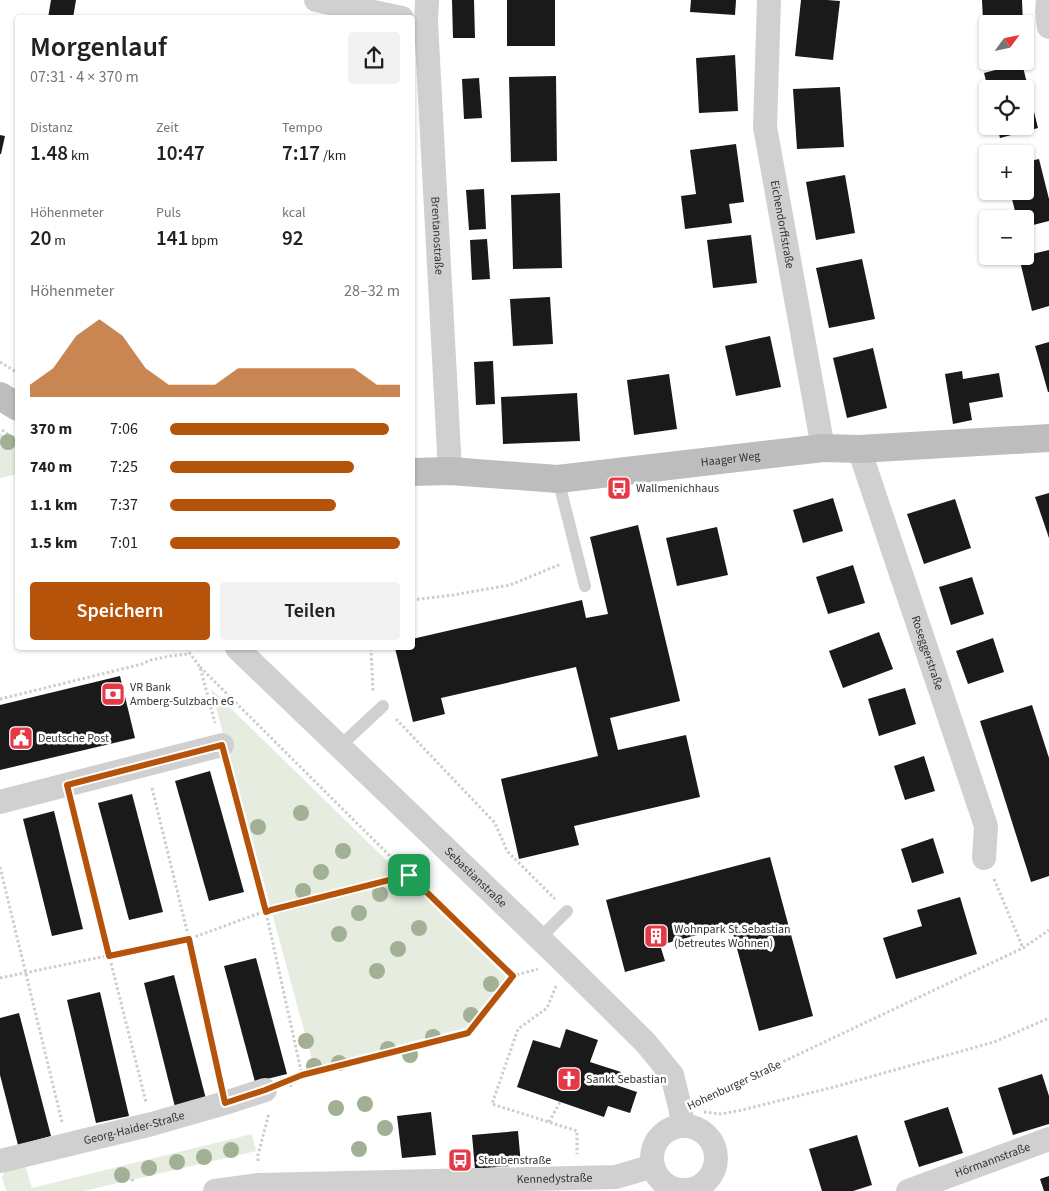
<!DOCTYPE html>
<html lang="de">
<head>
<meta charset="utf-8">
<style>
	:root { --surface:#fff; --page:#f2f2f2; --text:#202124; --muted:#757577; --accent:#b45309 }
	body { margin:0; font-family:"Source Sans 3",sans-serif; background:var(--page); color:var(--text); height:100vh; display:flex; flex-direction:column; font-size:19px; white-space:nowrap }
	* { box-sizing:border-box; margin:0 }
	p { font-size:16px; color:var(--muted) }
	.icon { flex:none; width:28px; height:28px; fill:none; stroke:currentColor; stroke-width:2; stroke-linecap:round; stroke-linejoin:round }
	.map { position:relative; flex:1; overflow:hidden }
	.drawer { position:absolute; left:15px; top:15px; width:400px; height:635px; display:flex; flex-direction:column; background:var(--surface); border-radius:5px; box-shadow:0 1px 4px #0004 }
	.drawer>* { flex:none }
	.needle { width:32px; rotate:57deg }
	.fabs { position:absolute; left:979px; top:15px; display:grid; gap:10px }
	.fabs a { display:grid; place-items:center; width:55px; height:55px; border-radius:5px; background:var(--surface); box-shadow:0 1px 4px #0004; font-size:25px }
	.pin { position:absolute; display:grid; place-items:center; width:42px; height:42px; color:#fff; margin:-21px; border-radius:10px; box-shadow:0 2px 8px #0006 }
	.round { display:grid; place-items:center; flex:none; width:52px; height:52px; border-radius:5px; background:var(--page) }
	.head { display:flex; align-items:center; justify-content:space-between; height:85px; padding:0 15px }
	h1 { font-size:28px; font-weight:600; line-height:38px }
	.metrics { display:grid; grid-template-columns:repeat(3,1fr); gap:8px; height:85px; padding:5px 15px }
	.metrics div { display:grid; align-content:center }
	.metrics b { font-size:21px; font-weight:600 }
	.metrics small { font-size:14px; font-weight:400 }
	.metrics p { font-size:14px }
	.chart { height:140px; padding:10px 15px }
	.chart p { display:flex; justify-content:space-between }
	.chart svg { width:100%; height:90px; margin-top:5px; fill:var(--accent); opacity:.7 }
	.primary-button { display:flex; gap:10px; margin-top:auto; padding:10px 15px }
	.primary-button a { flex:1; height:58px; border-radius:5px; background:var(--accent); color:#fff; font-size:20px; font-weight:600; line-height:58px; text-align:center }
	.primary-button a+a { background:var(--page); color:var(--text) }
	ul { padding:0 15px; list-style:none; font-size:16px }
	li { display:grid; grid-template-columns:80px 60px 1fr; align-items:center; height:38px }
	li i { height:12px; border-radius:6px; background:var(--accent) }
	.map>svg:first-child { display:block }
	.green { fill:#e6ecdf }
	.building { fill:#1a1a1a }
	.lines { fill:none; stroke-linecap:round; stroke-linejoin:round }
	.path { stroke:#cdcdcd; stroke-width:3; stroke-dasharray:2.5 2.5; stroke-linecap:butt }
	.lane { stroke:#d0d0d0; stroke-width:12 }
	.street { stroke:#d0d0d0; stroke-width:24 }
	.secondary { stroke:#bdbdbd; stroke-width:28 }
	.tree { fill:#a2b095 }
	.route-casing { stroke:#fff; stroke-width:10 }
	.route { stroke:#b45309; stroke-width:6 }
	.labels { text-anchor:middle; stroke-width:5; stroke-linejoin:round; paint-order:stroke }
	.street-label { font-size:12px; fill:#333; stroke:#fff }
	.poi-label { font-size:12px; fill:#333; stroke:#fff; text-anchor:start }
</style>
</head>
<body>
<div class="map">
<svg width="1049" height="1191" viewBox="0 0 1049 1191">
	<rect width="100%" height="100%" fill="#fff"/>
	<g class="green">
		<polygon points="0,433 17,446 18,474 0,478"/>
		<polygon points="211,689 506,977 465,1028 314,1067"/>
		<polygon points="252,1134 256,1151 84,1191 6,1191 2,1177 6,1170 24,1162 32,1188"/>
	</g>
	<g class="building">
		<polygon points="51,0 76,0 73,18 48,18"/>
		<polygon points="452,0 474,0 475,38 453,38"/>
		<rect x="507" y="0" width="48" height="46"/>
		<polygon points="691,0 736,0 735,15 690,12"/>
		<polygon points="801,0 827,0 840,1 833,60 795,56"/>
		<polygon points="982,0 1022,0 1023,24 988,24 988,43 984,43"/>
		<polygon points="735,55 738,111 699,113 696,58"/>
		<polygon points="1022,63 1038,128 1000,138 997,126 1025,126 1025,89 988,89 984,73"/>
		<polygon points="556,76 557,161 511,162 509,77"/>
		<polygon points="479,78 482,118 464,119 462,79"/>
		<polygon points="840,87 844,147 797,149 793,89"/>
		<polygon points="0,135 5,136 1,154 0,154"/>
		<polygon points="736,144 744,202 729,204 732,223 685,229 681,196 696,194 690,150"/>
		<polygon points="1039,159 1049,199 1049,221 1025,227 1025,219 1017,219 1010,191 1025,191 1025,162"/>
		<polygon points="845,175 855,233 816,240 806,182"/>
		<polygon points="484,189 486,229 469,230 466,190"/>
		<polygon points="560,193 562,268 513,269 511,195"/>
		<polygon points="751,235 757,283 713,288 707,240"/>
		<polygon points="487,239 490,279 472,280 470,240"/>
		<polygon points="1049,250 1049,306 1032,311 1019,257"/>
		<polygon points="862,259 875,319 829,328 816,268"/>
		<polygon points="550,297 553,344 513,346 510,299"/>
		<polygon points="770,336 781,387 736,396 725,346"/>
		<polygon points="1049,342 1049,392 1048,392 1035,346"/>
		<polygon points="873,348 887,408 847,418 833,358"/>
		<polygon points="493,361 495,404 476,405 474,362"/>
		<polygon points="962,371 963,379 999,373 1003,397 969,403 972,420 953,424 945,374"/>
		<polygon points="669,374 677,429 634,435 627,380"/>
		<polygon points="577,393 580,441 503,444 501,397"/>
		<polygon points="1049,493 1049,538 1035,497"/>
		<polygon points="833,498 843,531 803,543 793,510"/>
		<polygon points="955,499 971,548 924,564 907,514"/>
		<polygon points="638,525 680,701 610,718 618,750 686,735 700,797 574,826 579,845 519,859 501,779 598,756 576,667 441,698 445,714 413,722 395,648 412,648 412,639 582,600 586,618 608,614 590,537"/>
		<polygon points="717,527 728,575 677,586 666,538"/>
		<polygon points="853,565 865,603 828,614 816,577"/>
		<polygon points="972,577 984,614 951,625 939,587"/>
		<polygon points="879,632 893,669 843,688 829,651"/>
		<polygon points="993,638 1004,672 968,684 956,651"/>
		<polygon points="120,676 135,738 0,770 0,705"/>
		<polygon points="905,688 916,724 879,736 868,699"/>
		<polygon points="1032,705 1049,758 1049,876 1031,882 980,721"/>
		<polygon points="924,756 935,791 905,800 894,766"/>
		<polygon points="210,771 244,892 209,901 175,781"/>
		<polygon points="132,794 163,912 129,920 98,803"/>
		<polygon points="54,811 83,929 52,936 23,819"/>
		<polygon points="933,838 944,873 912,883 901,849"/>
		<polygon points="770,857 813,1016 759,1031 731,926 660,945 665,961 625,972 606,900"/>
		<polygon points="960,897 977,954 896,979 883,938 922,926 917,910"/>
		<polygon points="256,958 287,1074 255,1082 224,966"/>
		<polygon points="174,975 206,1099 175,1107 144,983"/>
		<polygon points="100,992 129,1116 96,1123 67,1000"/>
		<polygon points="19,1013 51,1136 18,1145 0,1075 0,1018"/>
		<polygon points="566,1029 598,1040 590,1062 621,1072 616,1085 637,1092 630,1113 608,1106 604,1117 517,1087 533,1040 560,1048"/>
		<polygon points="1042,1074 1049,1096 1049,1124 1013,1135 998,1088"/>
		<polygon points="948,1107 963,1153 919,1167 904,1121"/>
		<polygon points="431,1112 436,1155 402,1158 397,1116"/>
		<polygon points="518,1131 521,1165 475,1169 472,1135"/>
		<polygon points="857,1135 872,1185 853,1191 822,1191 809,1149"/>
		<polygon points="1049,1176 1049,1191 1044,1191 1040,1179"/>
	</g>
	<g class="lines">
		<g class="path">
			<polyline points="0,362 18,373"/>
			<polyline points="2,430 18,442"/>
			<polyline points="412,600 453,595 510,585 561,564"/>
			<polyline points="186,648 200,667 215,723"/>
			<polyline points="371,648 373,692"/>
			<polyline points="200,667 409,875 513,976"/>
			<polyline points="0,699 118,670 142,664 151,660 170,656 190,654"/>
			<polyline points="396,719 495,823 507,851 555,899"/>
			<polyline points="228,768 266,912 302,1075 289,1087"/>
			<polyline points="152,788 189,939 219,1079"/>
			<polyline points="72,808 146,1102"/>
			<polyline points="0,867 62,1122"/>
			<polyline points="994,879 1023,948"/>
			<polyline points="0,978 189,939 271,909 409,875"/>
			<polyline points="556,986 547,1008 518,1029 492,1104 577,1131 577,1154"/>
			<polyline points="286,1081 302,1075 468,1033 513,976 538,969"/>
			<polyline points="702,1100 1023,948 1049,930"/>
			<polyline points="704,1112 721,1114 742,1110 834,1087 994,1042 1049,1018"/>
			<polyline points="549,1122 560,1102"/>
			<polyline points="258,1161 258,1155 269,1113"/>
			<polyline points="132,1179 133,1183"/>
		</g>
		<g class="lane">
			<polyline points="558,479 585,586"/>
			<polyline points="340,746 383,706"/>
			<polyline points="540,938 567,911"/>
		</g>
		<g class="street">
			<polyline points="316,0 402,18"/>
			<path id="s1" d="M427,0L426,22L450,471"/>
			<path id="s2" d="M769,0L765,127L823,448"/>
			<polyline points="1048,0 1047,12 1049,27"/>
			<path id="s3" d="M859,449L986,826L984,858"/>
			<path id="s4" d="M237,648L564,962L646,1043L672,1075L681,1111L682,1126"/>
			<polyline points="0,802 222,745"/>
			<circle cx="684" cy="1158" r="32"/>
			<path id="s5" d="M0,1161L152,1124L225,1103L265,1090"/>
			<path id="s6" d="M215,1191L258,1185L616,1177L653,1166"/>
			<path id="s7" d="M908,1191L1049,1139"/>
		</g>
		<g class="secondary">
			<polyline points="0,396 18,407"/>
			<path id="s8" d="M412,472L450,471L558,479L823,448L859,449L1049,438"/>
		</g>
	</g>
	<g class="tree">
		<circle cx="8" cy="442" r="8"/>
		<circle cx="301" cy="813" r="8"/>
		<circle cx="258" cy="827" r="8"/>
		<circle cx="343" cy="851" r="8"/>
		<circle cx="321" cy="872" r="8"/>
		<circle cx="303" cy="891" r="8"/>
		<circle cx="380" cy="894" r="8"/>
		<circle cx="359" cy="913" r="8"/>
		<circle cx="419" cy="928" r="8"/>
		<circle cx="339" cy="934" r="8"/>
		<circle cx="398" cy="949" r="8"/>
		<circle cx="377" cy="971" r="8"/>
		<circle cx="491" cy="984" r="8"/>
		<circle cx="471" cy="1015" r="8"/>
		<circle cx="433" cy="1037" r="8"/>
		<circle cx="306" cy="1041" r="8"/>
		<circle cx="388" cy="1049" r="8"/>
		<circle cx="410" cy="1055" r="8"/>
		<circle cx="339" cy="1063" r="8"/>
		<circle cx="314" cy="1066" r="8"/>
		<circle cx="365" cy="1104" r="8"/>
		<circle cx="336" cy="1108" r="8"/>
		<circle cx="385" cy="1128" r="8"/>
		<circle cx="359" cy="1149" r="8"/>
		<circle cx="231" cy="1150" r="8"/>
		<circle cx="204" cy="1157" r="8"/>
		<circle cx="177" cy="1162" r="8"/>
		<circle cx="149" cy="1168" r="8"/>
		<circle cx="122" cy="1175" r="8"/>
	</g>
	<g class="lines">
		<g class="route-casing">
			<polygon id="route" points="222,745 266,912 271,910 409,875 513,976 468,1033 302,1075 265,1090 225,1103 189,939 109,956 67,785"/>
		</g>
		<use href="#route" class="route"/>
	</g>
	<defs>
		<g id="bus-square" transform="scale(1.25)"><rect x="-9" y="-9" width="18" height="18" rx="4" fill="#e63946" stroke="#fff"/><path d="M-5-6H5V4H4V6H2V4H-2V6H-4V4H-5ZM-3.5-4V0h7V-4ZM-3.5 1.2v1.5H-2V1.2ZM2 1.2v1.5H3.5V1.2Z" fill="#fff"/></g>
		<g id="bank-square" transform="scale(1.25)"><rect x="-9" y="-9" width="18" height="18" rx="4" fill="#e63946" stroke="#fff"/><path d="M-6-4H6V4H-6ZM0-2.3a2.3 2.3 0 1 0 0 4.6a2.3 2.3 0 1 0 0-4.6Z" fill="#fff"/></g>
		<g id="civic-square" transform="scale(1.25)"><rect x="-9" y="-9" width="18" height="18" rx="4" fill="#e63946" stroke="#fff"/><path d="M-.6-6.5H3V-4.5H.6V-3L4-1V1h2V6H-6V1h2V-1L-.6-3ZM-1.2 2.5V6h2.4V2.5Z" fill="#fff"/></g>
		<g id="building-square" transform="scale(1.25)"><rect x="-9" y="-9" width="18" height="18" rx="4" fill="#e63946" stroke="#fff"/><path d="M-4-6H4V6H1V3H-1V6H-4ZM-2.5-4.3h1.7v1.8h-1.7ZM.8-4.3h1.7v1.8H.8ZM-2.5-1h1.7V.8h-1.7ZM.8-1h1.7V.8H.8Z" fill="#fff"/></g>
		<g id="church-square" transform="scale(1.25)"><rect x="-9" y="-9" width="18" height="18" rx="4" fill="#e63946" stroke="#fff"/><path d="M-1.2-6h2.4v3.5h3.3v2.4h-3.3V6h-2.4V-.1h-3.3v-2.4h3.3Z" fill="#fff"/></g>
	</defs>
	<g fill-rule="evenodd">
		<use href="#bus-square" x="619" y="488"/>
		<use href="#bank-square" x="113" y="694"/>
		<use href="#civic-square" x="21" y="738"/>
		<use href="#building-square" x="656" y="936"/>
		<use href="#church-square" x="569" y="1079"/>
		<use href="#bus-square" x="460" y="1160"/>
	</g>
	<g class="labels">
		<g class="street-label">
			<text dy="4" stroke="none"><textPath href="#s2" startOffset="226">Eichendorffstraße</textPath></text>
			<text dy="4" stroke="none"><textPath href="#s1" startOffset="236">Brentanostraße</textPath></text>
			<text dy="4" stroke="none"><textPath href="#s8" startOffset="320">Haager Weg</textPath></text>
			<text dy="4" stroke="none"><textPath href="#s3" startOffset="215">Roseggerstraße</textPath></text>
			<text dy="4" stroke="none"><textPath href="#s4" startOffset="331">Sebastianstraße</textPath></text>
			<text transform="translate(734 1085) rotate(-25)" y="4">Hohenburger Straße</text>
			<text dy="4" stroke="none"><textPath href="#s5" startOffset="138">Georg-Haider-Straße</textPath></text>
			<text dy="4" stroke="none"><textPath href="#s7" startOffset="90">Hörmannstraße</textPath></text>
			<text dy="4" stroke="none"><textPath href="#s6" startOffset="340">Kennedystraße</textPath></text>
		</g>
		<g class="poi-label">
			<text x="636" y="492">Wallmenichhaus</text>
			<text x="130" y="691">VR Bank<tspan x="130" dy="14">Amberg-Sulzbach eG</tspan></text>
			<text x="38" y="742">Deutsche Post</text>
			<text x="674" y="933">Wohnpark St.Sebastian<tspan x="674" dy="14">(betreutes Wohnen)</tspan></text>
			<text x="586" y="1083">Sankt Sebastian</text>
			<text x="478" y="1164">Steubenstraße</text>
		</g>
	</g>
</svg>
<div class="fabs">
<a><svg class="needle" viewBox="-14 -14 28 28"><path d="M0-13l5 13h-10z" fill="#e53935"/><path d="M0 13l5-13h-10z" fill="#757577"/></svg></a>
<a><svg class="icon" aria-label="locate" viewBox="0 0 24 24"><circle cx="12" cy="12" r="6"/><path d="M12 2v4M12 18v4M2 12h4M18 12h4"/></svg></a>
<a>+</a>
<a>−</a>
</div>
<div class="pin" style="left:409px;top:875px;background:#1e9e55"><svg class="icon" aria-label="arrive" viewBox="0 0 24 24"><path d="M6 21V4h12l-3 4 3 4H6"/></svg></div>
<section class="drawer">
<div class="head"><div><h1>Morgenlauf</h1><p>07:31 · 4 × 370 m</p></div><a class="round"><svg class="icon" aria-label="share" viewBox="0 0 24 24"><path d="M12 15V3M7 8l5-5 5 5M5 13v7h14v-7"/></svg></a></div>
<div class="metrics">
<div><p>Distanz</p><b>1.48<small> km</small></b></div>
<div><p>Zeit</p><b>10:47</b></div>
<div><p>Tempo</p><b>7:17<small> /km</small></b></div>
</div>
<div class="metrics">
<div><p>Höhenmeter</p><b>20<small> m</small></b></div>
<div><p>Puls</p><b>141<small> bpm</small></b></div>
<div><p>kcal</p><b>92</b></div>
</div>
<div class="chart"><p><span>Höhenmeter</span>28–32 m</p>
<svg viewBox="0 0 160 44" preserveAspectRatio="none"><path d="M0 44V38L10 30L20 14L30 6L40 14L50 30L60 38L70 38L80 38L90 30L100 30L110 30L120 30L130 30L140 30L150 38L160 38V44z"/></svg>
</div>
<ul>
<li><b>370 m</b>7:06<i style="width:95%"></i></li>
<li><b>740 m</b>7:25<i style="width:80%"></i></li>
<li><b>1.1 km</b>7:37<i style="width:72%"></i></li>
<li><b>1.5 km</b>7:01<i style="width:100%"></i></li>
</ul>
<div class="primary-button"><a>Speichern</a><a>Teilen</a></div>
</section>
</div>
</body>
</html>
